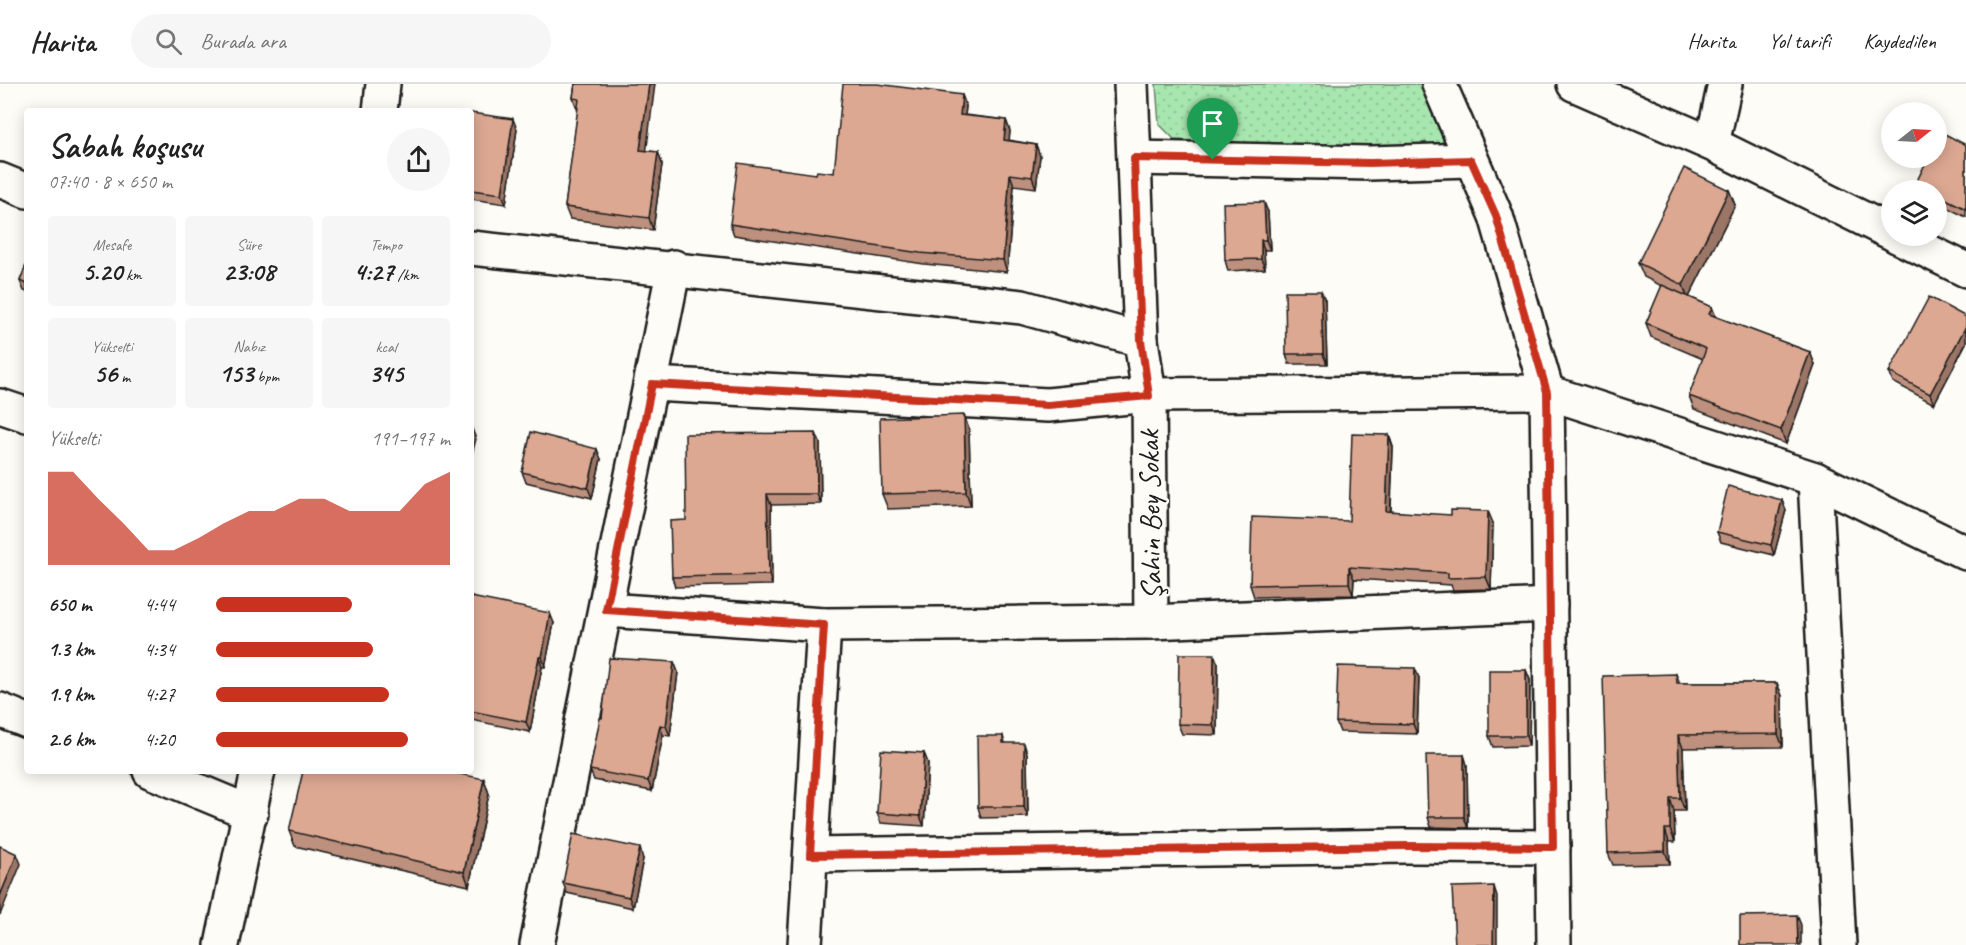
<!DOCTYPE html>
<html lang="tr">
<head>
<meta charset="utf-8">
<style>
	:root { --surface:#fff; --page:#f6f6f6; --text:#222; --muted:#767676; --line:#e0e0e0; --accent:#c8321e }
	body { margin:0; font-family:Caveat,sans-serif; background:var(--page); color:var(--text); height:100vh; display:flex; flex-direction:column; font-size:22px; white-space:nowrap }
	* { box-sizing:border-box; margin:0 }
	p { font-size:20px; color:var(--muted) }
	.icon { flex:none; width:33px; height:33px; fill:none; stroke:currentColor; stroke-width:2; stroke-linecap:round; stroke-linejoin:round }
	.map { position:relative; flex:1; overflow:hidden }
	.side { position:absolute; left:24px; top:24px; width:450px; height:666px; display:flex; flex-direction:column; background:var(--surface); border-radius:6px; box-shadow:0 3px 15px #0003 }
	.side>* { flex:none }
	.needle { width:39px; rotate:72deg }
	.controls { position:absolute; left:1881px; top:18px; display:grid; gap:12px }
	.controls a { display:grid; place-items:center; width:66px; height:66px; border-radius:50%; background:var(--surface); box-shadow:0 3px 15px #0003; font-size:30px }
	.pin { position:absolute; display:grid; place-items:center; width:51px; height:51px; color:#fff; margin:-62px -26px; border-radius:50% 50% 50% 0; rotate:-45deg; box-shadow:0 0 6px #0007 }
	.pin .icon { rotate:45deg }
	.round { display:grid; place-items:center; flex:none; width:63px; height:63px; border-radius:32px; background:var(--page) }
	.overview { display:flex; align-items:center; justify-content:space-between; height:102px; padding:0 24px }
	h1 { font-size:33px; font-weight:700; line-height:45px }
	.figures { display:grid; grid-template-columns:repeat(3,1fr); gap:9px; height:102px; padding:6px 24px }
	.figures div { display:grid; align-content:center; border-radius:6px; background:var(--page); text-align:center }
	.figures b { font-size:26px; font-weight:700 }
	.figures small { font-size:16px; font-weight:400 }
	.figures p { font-size:16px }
	.chart { height:168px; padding:12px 24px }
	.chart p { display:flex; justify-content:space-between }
	.chart svg { width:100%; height:108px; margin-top:6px; fill:var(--accent); opacity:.7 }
	ul { padding:0 24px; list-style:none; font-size:20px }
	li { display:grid; grid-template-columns:96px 72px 1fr; align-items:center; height:45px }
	li i { height:15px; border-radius:8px; background:var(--accent) }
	header { display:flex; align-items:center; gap:36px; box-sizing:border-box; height:84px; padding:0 30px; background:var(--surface); border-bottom:2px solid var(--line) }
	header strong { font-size:28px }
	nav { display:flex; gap:33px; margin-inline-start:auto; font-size:21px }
	.search { width:420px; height:54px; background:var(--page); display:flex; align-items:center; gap:15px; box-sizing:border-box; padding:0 21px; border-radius:33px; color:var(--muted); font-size:22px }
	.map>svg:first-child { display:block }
	.park { fill:url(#park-dots); stroke:#628165; stroke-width:1.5 }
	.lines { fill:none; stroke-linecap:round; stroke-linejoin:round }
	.minor-casing { stroke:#1c1c1c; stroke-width:38 }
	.minor { stroke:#fdfcf7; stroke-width:33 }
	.wall { fill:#be907e; stroke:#1c1c1c; stroke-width:1.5 }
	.shaded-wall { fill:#9b7666; stroke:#1c1c1c; stroke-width:1.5 }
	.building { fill:#dda892; stroke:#1c1c1c; stroke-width:1.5 }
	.route-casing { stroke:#fff; stroke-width:12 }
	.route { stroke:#c8321e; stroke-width:8 }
	.labels { text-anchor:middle; stroke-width:5; stroke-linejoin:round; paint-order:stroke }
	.street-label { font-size:30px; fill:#1c1c1c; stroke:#fdfcf7 }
</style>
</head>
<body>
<header>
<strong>Harita</strong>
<div class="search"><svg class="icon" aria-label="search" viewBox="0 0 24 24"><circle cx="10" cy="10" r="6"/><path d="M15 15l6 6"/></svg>Burada ara</div>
<nav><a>Harita</a><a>Yol tarifi</a><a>Kaydedilen</a></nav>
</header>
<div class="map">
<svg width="1966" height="861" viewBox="0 0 1966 861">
	<defs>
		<pattern id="park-dots" width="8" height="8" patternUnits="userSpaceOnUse" patternTransform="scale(1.5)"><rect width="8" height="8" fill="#a7e6ae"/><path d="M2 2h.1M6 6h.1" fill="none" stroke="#8fc595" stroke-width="1.8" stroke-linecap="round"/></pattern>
	</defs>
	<rect width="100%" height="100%" fill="#fdfcf7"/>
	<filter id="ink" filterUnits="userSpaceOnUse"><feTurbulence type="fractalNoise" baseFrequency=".0167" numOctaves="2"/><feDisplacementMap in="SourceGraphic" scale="12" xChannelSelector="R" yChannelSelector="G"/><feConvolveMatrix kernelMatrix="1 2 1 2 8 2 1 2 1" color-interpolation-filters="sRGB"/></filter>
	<g filter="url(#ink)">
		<polygon class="park" points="1156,0 1429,0 1448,49 1436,67 1175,56 1159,40"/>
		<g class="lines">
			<g class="minor-casing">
				<g id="minor">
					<polyline points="1131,0 1141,256 1149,311 1151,538"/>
					<polyline points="1439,0 1496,132 1547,308 1554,861"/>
					<polyline points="1574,0 1712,60 1892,149"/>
					<polyline points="380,27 383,0"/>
					<polyline points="1712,60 1725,0"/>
					<polyline points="1134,74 1370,79 1471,76"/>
					<polyline points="0,96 27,107"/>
					<polyline points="1897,152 1966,186"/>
					<polyline points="471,164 1022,223 1141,256"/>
					<polyline points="652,300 1048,321 1149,311 1547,308 1815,395 1966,469"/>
					<polyline points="0,322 27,331"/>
					<polyline points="1815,395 1839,861"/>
					<polyline points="606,526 824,541 1151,538 1550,521"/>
					<polyline points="0,626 27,637"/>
					<polyline points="150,687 251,729"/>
					<polyline points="811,771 1406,762 1553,763"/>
					<polyline points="222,861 258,687"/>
					<polyline points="537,861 674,183"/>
					<polyline points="805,861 824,541"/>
				</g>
			</g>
			<use href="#minor" class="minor"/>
		</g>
		<g class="wall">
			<polygon points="575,0 646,67 658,68 662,80 653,146 570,135 565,123 578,27 573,14"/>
			<polygon points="962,11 966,22 965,31 1006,36 1010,47 1009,56 1036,61 1040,72 1036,104 1014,101 1007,188 924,180 734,151 730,140 816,90 834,89"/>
			<polygon points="471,29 517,45 506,120 471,115"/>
			<polygon points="1966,61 1966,133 1936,118 1936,106 1918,106 1916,99"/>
			<polygon points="1729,106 1735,121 1689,213 1712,223 1716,233 1810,268 1815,281 1786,360 1694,325 1689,312 1703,275 1651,253 1646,239 1662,202 1644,193 1638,179"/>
			<polygon points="1268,128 1270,166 1264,166 1265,185 1228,187 1225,176"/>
			<polygon points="27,179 27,208 24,207 20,197"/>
			<polygon points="1325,217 1327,280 1289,280 1286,270"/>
			<polygon points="1966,233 1966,259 1934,320 1893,298 1889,288"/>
			<polygon points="964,331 969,346 971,422 888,425 882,410"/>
			<polygon points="1389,351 1393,363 1391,427 1493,439 1491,505 1453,506 1451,501 1354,495 1353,511 1254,513 1250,501 1349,437"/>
			<polygon points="820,359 821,420 771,421 772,501 675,503 672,493 686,436"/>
			<polygon points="601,375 592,414 526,398 522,388"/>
			<polygon points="1782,416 1786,426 1774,471 1721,458 1717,448"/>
			<polygon points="471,513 554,539 545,583 542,583 530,648 471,636"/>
			<polygon points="674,578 678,588 670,652 663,651 652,707 594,696 590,686 602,634"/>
			<polygon points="1218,580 1217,651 1182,650 1178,640"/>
			<polygon points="1526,586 1530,596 1529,662 1493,663 1489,652"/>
			<polygon points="1676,590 1680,599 1777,599 1782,612 1783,663 1683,664 1685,727 1674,727 1675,758 1669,758 1670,780 1613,781 1608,769"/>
			<polygon points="1419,594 1417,650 1340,648 1336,638"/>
			<polygon points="1003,652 1005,659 1027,669 1028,733 981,734 978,723"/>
			<polygon points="924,669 928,679 924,742 881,739 877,729"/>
			<polygon points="1464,671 1467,681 1468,744 1431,743 1428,733"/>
			<polygon points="484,695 489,710 469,802 295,762 289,747"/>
			<polygon points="643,775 633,824 567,809 563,799"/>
		</g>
		<g class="shaded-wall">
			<polygon points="649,0 655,0 645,78 640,66"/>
			<polygon points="962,11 966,22 964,42 960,31"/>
			<polygon points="513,35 517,45 506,120 502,110"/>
			<polygon points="1006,36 1010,47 1008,67 1004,56"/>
			<polygon points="1036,61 1040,72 1036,104 1032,93"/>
			<polygon points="658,68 662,80 653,146 649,134"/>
			<polygon points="1010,90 1014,101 1007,188 1003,176"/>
			<polygon points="1729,106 1735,121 1688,215 1683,201"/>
			<polygon points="1264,118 1268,128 1270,166 1266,156"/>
			<polygon points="1261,156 1264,166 1265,185 1261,175"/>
			<polygon points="1321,207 1325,217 1327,280 1323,270"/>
			<polygon points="1712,223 1717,236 1709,230"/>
			<polygon points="1966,242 1966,259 1934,320 1930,310"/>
			<polygon points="1810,268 1815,281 1786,360 1781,346"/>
			<polygon points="964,331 969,346 971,422 966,408"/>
			<polygon points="471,342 476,355 471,374"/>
			<polygon points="816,349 820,359 821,420 817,410"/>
			<polygon points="1389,351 1393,363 1390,439 1386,427"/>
			<polygon points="597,365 601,375 592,414 588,404"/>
			<polygon points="767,410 771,421 772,501 769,491"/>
			<polygon points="1782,416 1786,426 1774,471 1771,461"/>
			<polygon points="1488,427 1493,439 1491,505 1486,493"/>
			<polygon points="1349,483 1354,495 1353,511 1349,499"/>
			<polygon points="550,529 554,539 545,583 542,573"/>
			<polygon points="1214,570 1218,580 1217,651 1213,641"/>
			<polygon points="539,573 542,583 530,648 526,638"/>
			<polygon points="674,578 678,588 670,652 666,642"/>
			<polygon points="1415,584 1419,594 1417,650 1413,640"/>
			<polygon points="1526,586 1530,596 1529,662 1526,652"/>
			<polygon points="1777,599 1782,612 1783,663 1778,650"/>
			<polygon points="660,641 663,651 652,707 648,697"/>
			<polygon points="1678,651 1683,664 1685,727 1680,714"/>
			<polygon points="1024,659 1027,669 1028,733 1024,723"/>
			<polygon points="924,669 928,679 924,742 920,732"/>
			<polygon points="1464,671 1467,681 1468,744 1464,733"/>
			<polygon points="484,695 489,710 469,802 464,788"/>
			<polygon points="1670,714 1674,727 1675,758 1670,745"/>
			<polygon points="1665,745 1669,758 1670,780 1665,767"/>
			<polygon points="640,764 643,775 633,824 629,813"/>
			<polygon points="17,770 21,780 0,831 0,812"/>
			<polygon points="1494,802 1497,813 1497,861 1493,861"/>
			<polygon points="1797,831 1801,841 1801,861 1798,861"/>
		</g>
		<g class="building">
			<polygon points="575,0 649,0 640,66 658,68 649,134 565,123 579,15 573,14"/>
			<polygon points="843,0 877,0 962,11 960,31 1006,36 1004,56 1036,61 1032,93 1010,90 1003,176 920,169 730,140 738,79 816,90 817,87 834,89"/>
			<polygon points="471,29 513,35 502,110 471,106"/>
			<polygon points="1941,48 1966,61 1966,125 1936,110 1936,106 1931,106 1916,99 1928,74 1936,74 1936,58"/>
			<polygon points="1684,84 1729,106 1683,201 1638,179"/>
			<polygon points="1264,118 1266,156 1261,156 1261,175 1225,176 1223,119"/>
			<polygon points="27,179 27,200 20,197"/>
			<polygon points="1662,201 1712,223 1709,230 1810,268 1781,346 1689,312 1706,265 1646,239"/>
			<polygon points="1285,207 1321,207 1323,270 1286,270"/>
			<polygon points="1929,213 1966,233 1966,242 1930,310 1889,288"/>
			<polygon points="964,331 966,408 882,410 880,334"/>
			<polygon points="531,348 597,365 588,404 522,388"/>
			<polygon points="816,349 817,410 767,410 769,491 672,493 670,437 686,436 685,350"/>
			<polygon points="1352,350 1389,351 1386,427 1451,431 1451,426 1488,427 1486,493 1448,494 1448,489 1349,483 1349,499 1250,501 1252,433 1349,437"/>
			<polygon points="1728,402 1782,416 1771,461 1717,448"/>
			<polygon points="471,513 550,529 542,573 539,573 526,638 471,627"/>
			<polygon points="1179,570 1214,570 1213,641 1178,640"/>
			<polygon points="609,574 674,578 666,642 660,641 648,697 590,686 600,634 602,634"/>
			<polygon points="1338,582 1415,584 1413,640 1336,638"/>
			<rect x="1489" y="586" width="37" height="66"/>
			<polygon points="1676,590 1677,599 1777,599 1778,650 1678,651 1680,714 1670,714 1670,745 1665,745 1665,767 1608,769 1603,592"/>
			<polygon points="977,652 1003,652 1003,659 1024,659 1024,723 978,723"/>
			<polygon points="881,666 924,669 920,732 877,729"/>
			<polygon points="1426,671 1464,671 1464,733 1428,733"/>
			<polygon points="303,687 446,687 484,695 464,788 289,747"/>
			<polygon points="573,750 640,764 629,813 563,799"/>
			<polygon points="0,762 17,770 0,812"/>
			<polygon points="1494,802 1493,861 1455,861 1452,803"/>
			<polygon points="1797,831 1798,861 1740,861 1740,832"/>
		</g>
	</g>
	<g class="lines" filter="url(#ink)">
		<g class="route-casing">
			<polygon id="route" points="1134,74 1370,79 1471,76 1496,132 1547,308 1553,763 1406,762 810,771 824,541 606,526 652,300 1048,321 1149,312 1141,256"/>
		</g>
		<use href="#route" class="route"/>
	</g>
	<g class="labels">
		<g class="street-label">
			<text transform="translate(1150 431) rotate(-91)" y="10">Şahin Bey Sokak</text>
		</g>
	</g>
</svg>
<div class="controls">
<a><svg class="needle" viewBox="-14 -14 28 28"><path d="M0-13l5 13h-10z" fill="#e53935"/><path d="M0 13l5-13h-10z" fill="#767676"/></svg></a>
<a><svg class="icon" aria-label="layers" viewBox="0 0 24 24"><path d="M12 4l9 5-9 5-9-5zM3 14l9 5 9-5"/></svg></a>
</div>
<div class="pin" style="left:1213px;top:76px;background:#1e9e55"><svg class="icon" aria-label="arrive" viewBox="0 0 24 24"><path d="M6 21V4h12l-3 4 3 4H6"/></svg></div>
<section class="side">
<div class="overview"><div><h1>Sabah koşusu</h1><p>07:40 · 8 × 650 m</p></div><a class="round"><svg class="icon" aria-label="share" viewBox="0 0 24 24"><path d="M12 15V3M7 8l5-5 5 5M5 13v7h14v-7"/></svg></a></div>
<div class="figures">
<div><p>Mesafe</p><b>5.20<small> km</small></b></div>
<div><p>Süre</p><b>23:08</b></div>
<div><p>Tempo</p><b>4:27<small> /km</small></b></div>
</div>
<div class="figures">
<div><p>Yükselti</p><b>56<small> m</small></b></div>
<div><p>Nabız</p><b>153<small> bpm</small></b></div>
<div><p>kcal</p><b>345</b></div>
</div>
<div class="chart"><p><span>Yükselti</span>191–197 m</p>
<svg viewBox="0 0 160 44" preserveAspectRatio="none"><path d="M0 44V6L10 6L20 17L30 27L40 38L50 38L60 33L70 27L80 22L90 22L100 17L110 17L120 22L130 22L140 22L150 11L160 6V44z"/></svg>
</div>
<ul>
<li><b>650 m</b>4:44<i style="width:58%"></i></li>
<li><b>1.3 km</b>4:34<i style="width:67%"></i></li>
<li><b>1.9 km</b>4:27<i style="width:74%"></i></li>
<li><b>2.6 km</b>4:20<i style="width:82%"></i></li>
</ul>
</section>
</div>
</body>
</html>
